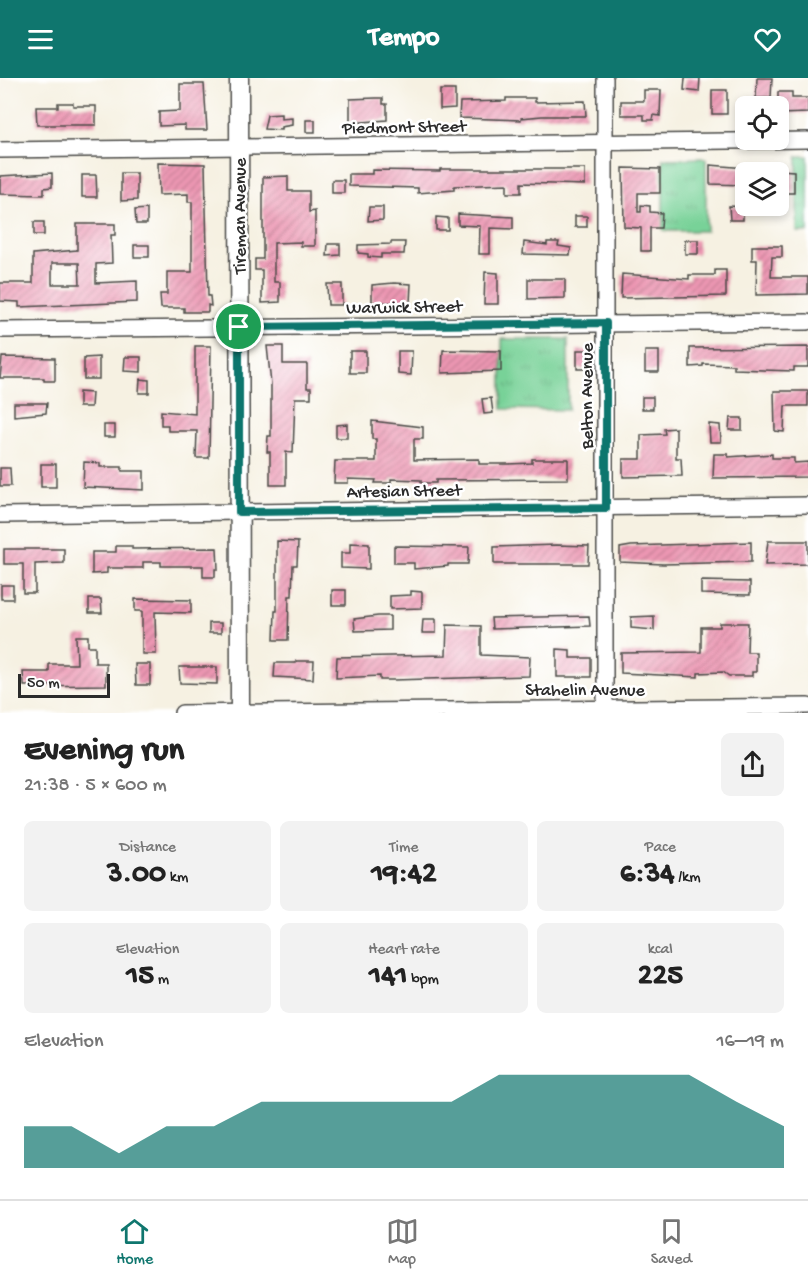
<!DOCTYPE html>
<html lang="en">
<head>
<meta charset="utf-8">
<style>
	:root { --surface:#fff; --page:#f2f2f2; --text:#222; --muted:#767676; --line:#e0e0e0; --accent:#0f766e }
	body { margin:0; font-family:"Gochi Hand",sans-serif; background:var(--page); color:var(--text); height:100vh; display:flex; flex-direction:column; font-size:22px; white-space:nowrap }
	* { box-sizing:border-box; margin:0 }
	p { font-size:20px; color:var(--muted) }
	.icon { flex:none; width:33px; height:33px; fill:none; stroke:currentColor; stroke-width:2; stroke-linecap:round; stroke-linejoin:round }
	.map { position:relative; height:635px; overflow:hidden }
	.sheet { display:flex; flex-direction:column; background:var(--surface); flex:1 }
	.sheet>* { flex:none }
	.buttons { position:absolute; left:735px; top:18px; display:grid; gap:12px }
	.buttons a { display:grid; place-items:center; width:54px; height:54px; border-radius:9px; background:var(--surface); box-shadow:0 3px 9px #0003; font-size:30px }
	.scale { position:absolute; left:18px; bottom:15px; width:92px; box-sizing:border-box; padding-left:6px; border:3px solid #2b2b2b; border-top:0; font-size:16px; line-height:21px; white-space:nowrap; color:#2b2b2b; -webkit-text-stroke:4px #fff; paint-order:stroke }
	.pin { position:absolute; display:grid; place-items:center; width:51px; height:51px; color:#fff; margin:-26px; border:3px solid #fff; border-radius:50%; box-shadow:0 2px 6px #0007 }
	.round { display:grid; place-items:center; flex:none; width:63px; height:63px; border-radius:9px; background:var(--page) }
	.head { display:flex; align-items:center; justify-content:space-between; height:102px; padding:0 24px }
	h1 { font-size:33px; font-weight:700; line-height:45px }
	.figures { display:grid; grid-template-columns:repeat(3,1fr); gap:9px; height:102px; padding:6px 24px }
	.figures div { display:grid; align-content:center; border-radius:9px; background:var(--page); text-align:center }
	.figures b { font-size:30px; font-weight:700 }
	.figures small { font-size:16px; font-weight:400 }
	.figures p { font-size:16px }
	.chart { height:168px; padding:12px 24px }
	.chart p { display:flex; justify-content:space-between }
	.chart svg { width:100%; height:108px; margin-top:6px; fill:var(--accent); opacity:.7 }
	header { display:flex; justify-content:space-between; align-items:center; height:78px; padding:0 24px; background:var(--accent); color:#fff; font-size:27px; font-weight:700 }
	.tab-bar { display:flex; justify-content:space-around; align-items:center; height:84px; border-top:2px solid var(--line); background:var(--surface); font-size:16px; color:var(--muted) }
	.tab-bar a { display:grid; justify-items:center; gap:3px }
	.tab-bar .active { color:var(--accent) }
	.map>svg:first-child { display:block }
	.grass { fill:url(#grass-tufts); stroke:#527e62; stroke-width:1.5 }
	.building { fill:url(#building-hatch); fill-rule:evenodd }
	.lines { fill:none; stroke-linecap:round; stroke-linejoin:round }
	.minor-casing { stroke:#494946; stroke-width:18 }
	.tertiary-casing { stroke:#494946; stroke-width:21 }
	.minor { stroke:#fff; stroke-width:15 }
	.tertiary { stroke:#fff; stroke-width:18 }
	.route-casing { stroke:#fff; stroke-width:12 }
	.route { stroke:#0f766e; stroke-width:8 }
	.labels { text-anchor:middle; stroke-width:5; stroke-linejoin:round; paint-order:stroke }
	.street-label { font-size:18px; fill:#2b2b2b; stroke:#fff }
</style>
</head>
<body>
<header><svg class="icon" aria-label="menu" viewBox="0 0 24 24"><path d="M4 6h16M4 12h16M4 18h16"/></svg>Tempo<svg class="icon" aria-label="heart" viewBox="0 0 24 24"><path d="M12 20l-8-8c-3-5 5-10 8-4 3-6 11-1 8 4z"/></svg></header>
<div class="map">
<svg width="808" height="635" viewBox="0 0 808 635">
	<defs>
		<pattern id="grass-tufts" width="24" height="20" patternUnits="userSpaceOnUse" patternTransform="scale(1.5)"><rect width="24" height="20" fill="#78d298"/><path d="M3 7l-1-3M5 7V3M7 7l1-3M15 17l-1-3M17 17v-4M19 17l1-3" fill="none" stroke="#68b483"/></pattern>
		<pattern id="building-hatch" width="6" height="6" patternUnits="userSpaceOnUse" patternTransform="scale(1.5)"><rect width="6" height="6" fill="#ed97b3"/><path d="M-1 1l2-2M0 6l6-6M5 7l2-2" fill="none" stroke="#c07b92"/></pattern>
	</defs>
	<rect width="100%" height="100%" fill="#fff"/>
	<filter id="ink" filterUnits="userSpaceOnUse"><feTurbulence type="fractalNoise" baseFrequency=".0167" numOctaves="2"/><feDisplacementMap in="SourceGraphic" scale="12" xChannelSelector="R" yChannelSelector="G"/><feConvolveMatrix kernelMatrix="1 2 1 2 8 2 1 2 1" color-interpolation-filters="sRGB"/></filter>
	<filter id="wash" filterUnits="userSpaceOnUse"><feTurbulence type="fractalNoise" baseFrequency=".008" numOctaves="4" result="noise"/><feDisplacementMap in="SourceGraphic" scale="24" xChannelSelector="R" yChannelSelector="G"/><feGaussianBlur stdDeviation="1.35" result="paint"/><feColorMatrix in="noise" values="0 0 0 0 0 0 0 0 0 0 0 0 0 0 0 0 0 1.4 0 .05"/><feComposite in="paint" operator="in"/></filter>
	<g filter="url(#wash)">
		<rect width="100%" height="100%" fill="#f6f1e2"/>
		<g class="grass">
			<rect x="797" y="78" width="11" height="76"/>
			<polygon points="706,80 706,153 663,153 663,81"/>
			<polygon points="502,261 568,261 568,332 502,331"/>
		</g>
		<g id="blocks">
			<g class="building">
				<polygon points="685,0 700,0 699,14 684,12"/>
				<polygon points="757,0 772,0 771,20 756,20"/>
				<polygon points="180,6 204,6 207,52 185,52 185,47 159,48 159,34 180,33"/>
				<polygon points="440,12 455,12 455,30 440,31"/>
				<polygon points="644,12 661,12 660,38 654,37 653,42 644,42 644,37 621,37 621,23 644,23"/>
				<rect x="712" y="12" width="15" height="24"/>
				<polygon points="778,14 792,14 792,20 808,20 808,35 778,36"/>
				<polygon points="376,20 383,20 383,26 387,26 387,42 350,45 350,21"/>
				<polygon points="506,20 535,20 535,24 585,23 586,38 542,38 521,40 521,42 459,40 460,24 506,23"/>
				<polygon points="58,25 73,25 73,28 96,28 96,47 37,47 36,29 58,29"/>
				<polygon points="281,36 281,41 292,40 292,47 281,49 281,52 264,51 267,37"/>
				<rect x="306" y="42" width="9" height="12"/>
				<polygon points="158,85 205,86 208,218 210,218 211,228 208,227 208,234 184,234 184,230 161,230 160,216 167,216 167,194 192,194 192,124 188,124 188,116 159,117"/>
				<polygon points="710,87 746,90 746,107 710,106"/>
				<polygon points="623,90 660,91 660,115 638,115 638,134 641,134 641,127 650,128 650,134 662,135 661,150 650,150 650,173 641,173 641,150 624,149"/>
				<polygon points="440,91 585,91 585,107 521,105 521,115 507,115 507,106 454,108 454,112 418,115 418,110 349,108 349,96 372,96 372,92 440,93"/>
				<polygon points="779,92 794,93 794,115 779,115"/>
				<polygon points="52,95 52,109 44,110 44,117 0,116 0,98"/>
				<polygon points="121,95 137,95 137,122 121,123"/>
				<polygon points="82,97 96,97 97,119 82,119"/>
				<polygon points="288,98 288,113 309,113 309,134 315,133 315,168 301,168 301,164 274,165 274,204 280,204 280,224 262,225 262,192 255,192 255,181 263,181 263,99"/>
				<rect x="332" y="102" width="12" height="13"/>
				<polygon points="729,128 743,129 743,142 730,142"/>
				<polygon points="369,129 383,129 383,142 368,143"/>
				<polygon points="147,131 147,146 136,146 135,132"/>
				<polygon points="458,136 513,139 513,151 490,150 490,176 479,176 480,148 458,147"/>
				<rect x="575" y="138" width="12" height="11"/>
				<polygon points="436,139 448,140 448,152 436,152"/>
				<rect x="34" y="144" width="10" height="13"/>
				<path d="M77,146H115V157H111L112,185L96,186V205L137,203V224L19,229V224L0,223V205H33V176L77,172ZM52,185H79L80,206H52Z"/>
				<rect x="685" y="162" width="13" height="14"/>
				<polygon points="391,164 405,164 404,176 381,176 381,180 368,179 368,176 358,175 358,167 391,166"/>
				<polygon points="524,164 547,167 547,164 559,164 558,168 571,170 570,177 523,176"/>
				<polygon points="328,166 340,166 340,177 327,178"/>
				<rect x="134" y="167" width="15" height="12"/>
				<polygon points="752,168 782,168 782,179 772,179 771,199 808,199 808,216 756,217 757,182 752,182"/>
				<polygon points="715,192 726,192 726,218 621,220 622,196 689,201 689,197 715,197"/>
				<polygon points="485,194 498,195 498,226 484,226"/>
				<polygon points="528,201 565,201 565,220 528,221"/>
				<polygon points="394,205 411,206 410,225 372,224 372,207"/>
				<polygon points="327,206 342,206 342,227 328,227"/>
				<polygon points="195,268 211,268 209,380 196,380 197,353 168,353 168,347 161,347 161,333 195,336"/>
				<polygon points="267,268 283,268 283,286 307,286 307,310 311,310 311,320 295,320 293,375 286,374 286,407 270,407 270,374 267,374 268,358 271,358 271,306"/>
				<polygon points="808,269 808,289 794,289 794,293 734,291 734,287 703,286 703,288 690,289 690,270"/>
				<polygon points="443,272 501,273 501,293 442,295"/>
				<rect x="577" y="272" width="13" height="19"/>
				<rect x="350" y="273" width="16" height="22"/>
				<polygon points="398,273 412,273 411,297 398,296"/>
				<rect x="645" y="273" width="14" height="21"/>
				<polygon points="2,279 55,280 55,303 44,303 44,300 0,300"/>
				<polygon points="99,279 99,301 84,301 84,280"/>
				<polygon points="125,279 141,279 141,294 124,293"/>
				<polygon points="140,301 149,302 149,315 139,315"/>
				<polygon points="774,313 808,313 808,328 785,328 784,354 775,353"/>
				<polygon points="79,314 92,315 91,329 79,329"/>
				<rect x="642" y="319" width="11" height="12"/>
				<polygon points="491,320 493,335 484,336 482,321"/>
				<polygon points="14,325 47,325 46,335 14,338"/>
				<polygon points="730,340 742,340 742,352 729,352"/>
				<polygon points="372,343 423,349 423,361 414,361 414,382 479,381 479,386 508,386 532,385 532,381 568,381 568,401 436,402 436,405 421,405 421,402 391,401 391,405 375,405 376,402 348,401 348,405 334,405 335,383 376,383 376,361 372,361"/>
				<polygon points="347,346 347,360 336,360 336,347"/>
				<polygon points="709,346 720,347 721,364 710,364"/>
				<rect x="104" y="347" width="11" height="12"/>
				<polygon points="676,350 676,380 681,380 682,398 623,399 623,381 641,381 641,357 665,356 664,351"/>
				<polygon points="714,376 728,376 728,379 772,376 772,380 794,380 794,385 808,384 808,399 713,400"/>
				<polygon points="84,384 100,385 100,389 122,389 122,393 144,393 144,412 83,409"/>
				<rect x="41" y="386" width="15" height="23"/>
				<polygon points="0,390 10,390 11,408 0,408"/>
				<polygon points="277,463 298,464 297,487 293,487 292,518 289,518 288,562 274,562 275,533 277,533"/>
				<polygon points="768,463 808,463 808,486 765,487"/>
				<polygon points="751,464 751,484 663,486 620,484 620,470 631,468"/>
				<polygon points="350,465 369,466 369,491 341,490 341,475 350,475"/>
				<polygon points="557,467 589,468 588,486 494,486 494,469"/>
				<polygon points="116,468 132,468 132,471 217,470 218,491 215,491 215,499 203,499 203,488 161,488 161,484 143,484 143,490 107,490 107,495 92,496 92,474 116,474"/>
				<polygon points="394,468 469,469 468,486 448,486 448,488 414,491 414,485 394,485"/>
				<polygon points="4,471 64,471 64,485 35,486 35,515 23,515 23,486 4,486"/>
				<polygon points="701,503 750,504 750,517 701,516"/>
				<rect x="1" y="507" width="12" height="14"/>
				<rect x="332" y="512" width="14" height="15"/>
				<polygon points="411,513 422,514 422,530 390,531 390,518 411,517"/>
				<polygon points="89,521 101,521 102,535 89,535"/>
				<polygon points="135,521 191,522 191,535 155,534 156,576 142,576 142,533 135,533"/>
				<polygon points="378,538 390,538 390,552 355,553 354,541"/>
				<polygon points="589,538 590,548 492,551 491,540"/>
				<polygon points="654,538 654,552 631,550 631,539"/>
				<polygon points="423,541 436,541 436,555 422,555"/>
				<rect x="209" y="545" width="12" height="10"/>
				<polygon points="720,545 748,545 747,574 756,574 756,594 752,594 752,598 729,598 723,594 698,595 698,599 621,595 621,575 701,574 701,549 720,549"/>
				<polygon points="447,547 481,548 481,577 530,579 529,598 394,602 380,602 380,598 336,600 337,579 446,577"/>
				<polygon points="76,558 88,558 88,568 95,568 95,585 106,585 106,607 24,608 23,594 49,594 49,586 77,586"/>
				<polygon points="557,571 570,572 570,580 591,580 591,599 557,599"/>
				<polygon points="296,583 314,583 313,601 274,599 275,585 296,585"/>
				<polygon points="135,586 150,586 150,607 136,607"/>
				<polygon points="179,589 217,589 217,606 180,605"/>
			</g>
		</g>
	</g>
	<g filter="url(#ink)">
		<use href="#blocks" fill-opacity="0" stroke="#494946" stroke-width="1.5"/>
		<g class="lines">
			<g class="minor-casing">
				<g id="minor">
					<polyline points="605,0 605,635"/>
					<polyline points="0,72 808,62"/>
					<polyline points="0,252 808,244"/>
					<polyline points="0,437 808,427"/>
					<polyline points="182,635 808,628"/>
				</g>
			</g>
			<g class="tertiary-casing">
				<polyline id="tertiary" points="239,0 240,635"/>
			</g>
			<use href="#minor" class="minor"/>
			<use href="#tertiary" class="tertiary"/>
		</g>
	</g>
	<g class="lines" filter="url(#ink)">
		<g class="route-casing">
			<polygon id="route" points="606,245 606,430 239,434 239,249"/>
		</g>
		<use href="#route" class="route"/>
	</g>
	<g class="labels">
		<g class="street-label">
			<text transform="translate(404 48) rotate(-1)" y="6">Piedmont Street</text>
			<text transform="translate(239 138) rotate(-90)" y="6">Tireman Avenue</text>
			<text transform="translate(404 228) rotate(-1)" y="6">Warwick Street</text>
			<text transform="translate(586 318) rotate(-90)" y="6">Belton Avenue</text>
			<text transform="translate(404 412) rotate(-1)" y="6">Artesian Street</text>
			<text x="585" y="617">Stahelin Avenue</text>
		</g>
	</g>
</svg>
<div class="buttons">
<a><svg class="icon" aria-label="locate" viewBox="0 0 24 24"><circle cx="12" cy="12" r="6"/><path d="M12 2v4M12 18v4M2 12h4M18 12h4"/></svg></a>
<a><svg class="icon" aria-label="layers" viewBox="0 0 24 24"><path d="M12 4l9 5-9 5-9-5zM3 14l9 5 9-5"/></svg></a>
</div>
<div class="scale">50 m</div>
<div class="pin" style="left:239px;top:249px;background:#1e9e55"><svg class="icon" aria-label="arrive" viewBox="0 0 24 24"><path d="M6 21V4h12l-3 4 3 4H6"/></svg></div>
</div>
<section class="sheet">
<div class="head"><div><h1>Evening run</h1><p>21:38 · 5 × 600 m</p></div><a class="round"><svg class="icon" aria-label="share" viewBox="0 0 24 24"><path d="M12 15V3M7 8l5-5 5 5M5 13v7h14v-7"/></svg></a></div>
<div class="figures">
<div><p>Distance</p><b>3.00<small> km</small></b></div>
<div><p>Time</p><b>19:42</b></div>
<div><p>Pace</p><b>6:34<small> /km</small></b></div>
</div>
<div class="figures">
<div><p>Elevation</p><b>15<small> m</small></b></div>
<div><p>Heart rate</p><b>141<small> bpm</small></b></div>
<div><p>kcal</p><b>225</b></div>
</div>
<div class="chart"><p><span>Elevation</span>16–19 m</p>
<svg viewBox="0 0 160 44" preserveAspectRatio="none"><path d="M0 44V27L10 27L20 38L30 27L40 27L50 17L60 17L70 17L80 17L90 17L100 6L110 6L120 6L130 6L140 6L150 17L160 27V44z"/></svg>
</div>
</section>
<nav class="tab-bar">
<a class="active"><svg class="icon" aria-label="home" viewBox="0 0 24 24"><path d="M3 11l9-7 9 7M6 9v11h12V9"/></svg>Home</a>
<a><svg class="icon" aria-label="map" viewBox="0 0 24 24"><path d="M3 6l6-2 6 2 6-2v14l-6 2-6-2-6 2zM9 4v14M15 6v14"/></svg>Map</a>
<a><svg class="icon" aria-label="saved" viewBox="0 0 24 24"><path d="M7 4h10v16l-5-4-5 4z"/></svg>Saved</a>
</nav>
</body>
</html>
